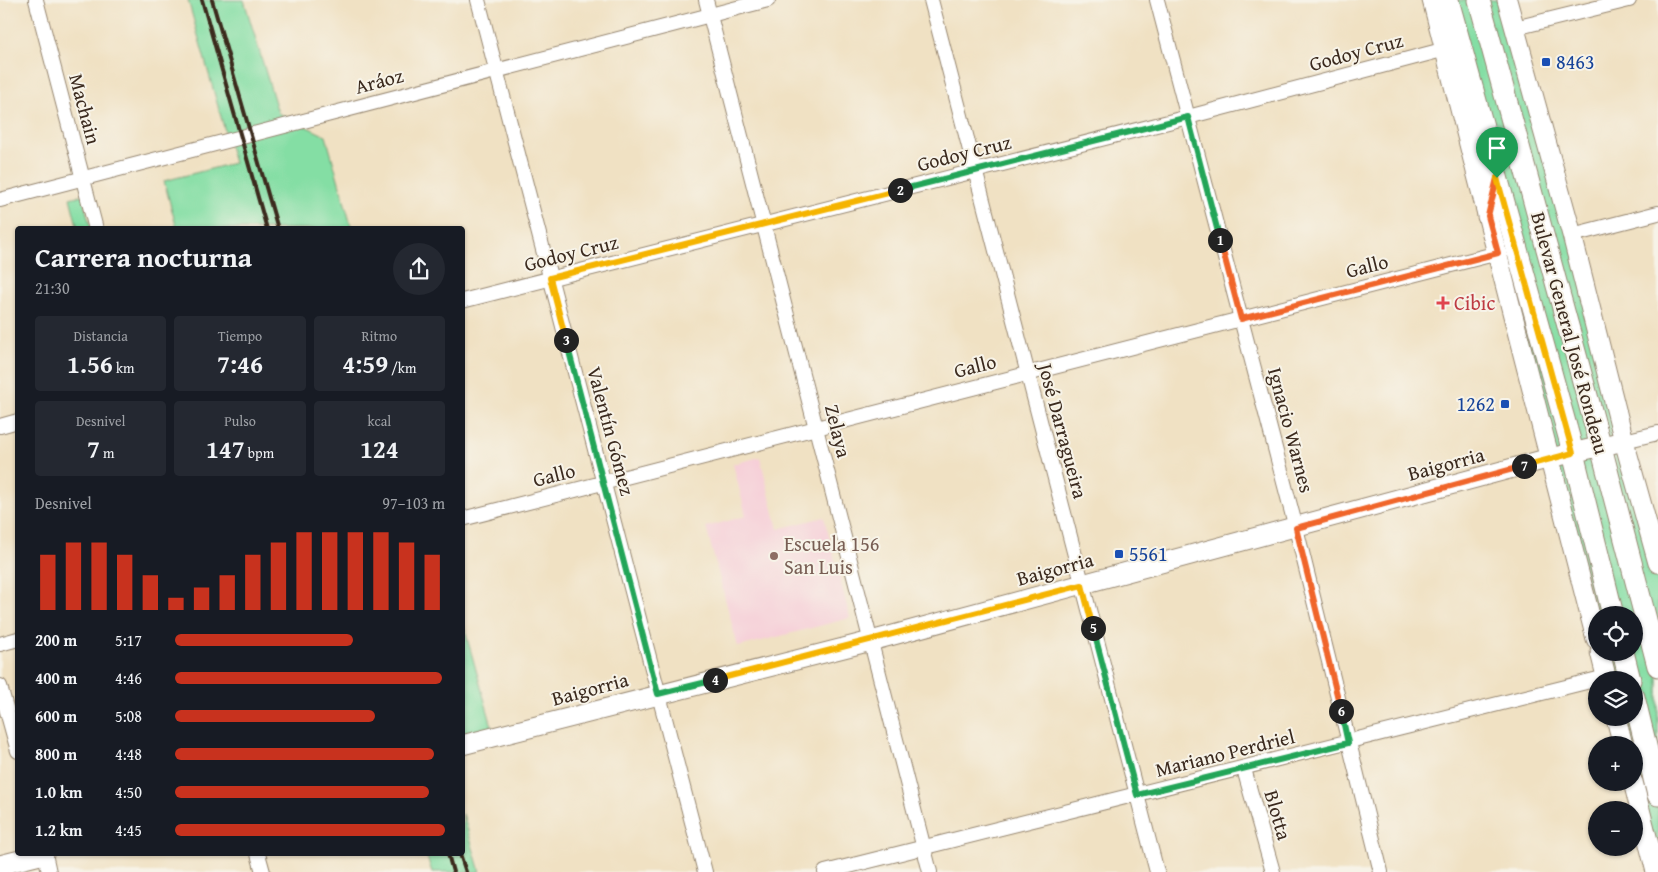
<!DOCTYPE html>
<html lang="es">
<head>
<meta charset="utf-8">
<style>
	:root { --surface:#171b24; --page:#242831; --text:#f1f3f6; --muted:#9ea1a6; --accent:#c8321e }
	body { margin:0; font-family:"Gentium Book Plus",serif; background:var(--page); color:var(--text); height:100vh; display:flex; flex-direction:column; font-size:19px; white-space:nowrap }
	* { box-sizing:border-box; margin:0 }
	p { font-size:16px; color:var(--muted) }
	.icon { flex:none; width:28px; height:28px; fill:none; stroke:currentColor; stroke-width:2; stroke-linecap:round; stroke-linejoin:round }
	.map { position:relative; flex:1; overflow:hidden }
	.panel { position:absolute; left:15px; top:226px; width:450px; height:630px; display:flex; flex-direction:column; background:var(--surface); border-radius:5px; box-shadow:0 1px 4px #0004 }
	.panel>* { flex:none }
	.fabs { position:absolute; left:1588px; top:606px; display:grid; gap:10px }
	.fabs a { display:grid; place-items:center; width:55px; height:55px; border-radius:50%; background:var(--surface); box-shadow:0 1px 4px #0004; font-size:25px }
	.pin { position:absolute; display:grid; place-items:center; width:42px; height:42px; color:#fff; margin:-51px -21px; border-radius:50% 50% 50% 0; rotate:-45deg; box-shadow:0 0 5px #0007 }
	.pin .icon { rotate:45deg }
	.km { position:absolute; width:25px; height:25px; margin:-12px; border-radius:50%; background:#222; color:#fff; font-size:14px; line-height:25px; text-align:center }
	.round { display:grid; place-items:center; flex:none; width:52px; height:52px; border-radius:26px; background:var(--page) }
	.summary { display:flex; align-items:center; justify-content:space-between; height:85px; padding:0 20px }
	h1 { font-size:28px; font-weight:700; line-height:38px }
	.stats { display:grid; grid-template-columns:repeat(3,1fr); gap:8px; height:85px; padding:5px 20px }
	.stats div { display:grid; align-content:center; border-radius:5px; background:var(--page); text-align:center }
	.stats b { font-size:25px; font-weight:700 }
	.stats small { font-size:14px; font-weight:400 }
	.stats p { font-size:14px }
	.chart { height:140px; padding:10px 20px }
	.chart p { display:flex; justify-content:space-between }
	.chart svg { width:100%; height:90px; margin-top:5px; stroke:var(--accent); stroke-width:6 }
	ul { padding:0 20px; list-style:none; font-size:16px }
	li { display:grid; grid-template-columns:80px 60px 1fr; align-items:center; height:38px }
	li i { height:12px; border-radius:6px; background:var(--accent) }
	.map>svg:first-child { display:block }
	.built { fill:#f6cfd8 }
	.green { fill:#84dea4; stroke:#608461 }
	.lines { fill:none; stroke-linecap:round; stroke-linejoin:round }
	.street-casing { stroke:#968670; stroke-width:16 }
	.secondary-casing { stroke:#968670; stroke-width:21 }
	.primary-casing { stroke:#968670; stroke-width:23 }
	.street { stroke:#fff; stroke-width:14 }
	.secondary { stroke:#fff; stroke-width:19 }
	.primary { stroke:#fff; stroke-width:21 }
	.rail { stroke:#3b2a1e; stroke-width:4 }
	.split-1-casing { stroke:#fff; stroke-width:10 }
	.split-2-casing { stroke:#fff; stroke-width:10 }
	.split-3-casing { stroke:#fff; stroke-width:10 }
	.split-4-casing { stroke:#fff; stroke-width:10 }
	.split-5-casing { stroke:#fff; stroke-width:10 }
	.split-6-casing { stroke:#fff; stroke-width:10 }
	.split-7-casing { stroke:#fff; stroke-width:10 }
	.split-8-casing { stroke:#fff; stroke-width:10 }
	.split-1 { stroke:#f0652b; stroke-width:6 }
	.split-2 { stroke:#22a559; stroke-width:6 }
	.split-3 { stroke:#f5b400; stroke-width:6 }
	.split-4 { stroke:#22a559; stroke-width:6 }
	.split-5 { stroke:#f5b400; stroke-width:6 }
	.split-6 { stroke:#22a559; stroke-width:6 }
	.split-7 { stroke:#f0652b; stroke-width:6 }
	.split-8 { stroke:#f5b400; stroke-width:6 }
	.transit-dot { fill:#1a4fb4; stroke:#f7f3e8; stroke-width:2 }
	.health-dot { fill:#e0444e; stroke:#f7f3e8; stroke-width:2 }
	.education-dot { fill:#8d6e63; stroke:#f7f3e8; stroke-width:2 }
	.labels { text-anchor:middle; stroke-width:4; stroke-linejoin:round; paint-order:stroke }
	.street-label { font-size:20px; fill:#3b2a1e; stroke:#f7f3e8 }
	.transit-label { font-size:20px; fill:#164399; stroke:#f7f3e8; text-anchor:start }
	.health-label { font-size:20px; fill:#be3a42; stroke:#f7f3e8; text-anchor:start }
	.education-label { font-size:20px; fill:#785e54; stroke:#f7f3e8; text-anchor:start }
</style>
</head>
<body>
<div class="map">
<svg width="1658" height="872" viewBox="0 0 1658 872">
	<rect width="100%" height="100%" fill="#f7f3e8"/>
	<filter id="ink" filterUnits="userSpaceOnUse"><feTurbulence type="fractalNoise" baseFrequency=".02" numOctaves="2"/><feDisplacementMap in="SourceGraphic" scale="10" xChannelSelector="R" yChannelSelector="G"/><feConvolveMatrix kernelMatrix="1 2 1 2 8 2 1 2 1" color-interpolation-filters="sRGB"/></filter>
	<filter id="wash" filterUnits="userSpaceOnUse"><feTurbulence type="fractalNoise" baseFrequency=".0096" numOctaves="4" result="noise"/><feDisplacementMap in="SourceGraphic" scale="20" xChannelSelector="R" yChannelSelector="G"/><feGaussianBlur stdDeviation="1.12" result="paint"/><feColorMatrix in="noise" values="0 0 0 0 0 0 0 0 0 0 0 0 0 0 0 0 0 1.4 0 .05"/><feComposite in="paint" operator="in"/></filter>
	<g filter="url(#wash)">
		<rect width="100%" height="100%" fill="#f0e1c3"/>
		<polygon class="built" points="760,457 778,529 824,517 850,618 738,647 706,527 746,516 733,464"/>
		<g class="green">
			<polygon points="188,0 244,0 278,113 326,136 352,229 177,229 164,181 234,163"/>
			<polygon points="1432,0 1507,0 1658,563 1658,872 1634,782 1634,745 1623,745 1616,718 1634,718 1634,680 1607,680 1600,653 1634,652 1634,615 1596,615"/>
			<polygon points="82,195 91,229 78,229 70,198"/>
			<polygon points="462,620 495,737 462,745"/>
			<polygon points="463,814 480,872 432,872 426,854 462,854"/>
		</g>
	</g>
	<g filter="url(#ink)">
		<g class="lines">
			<g class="street-casing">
				<g id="street">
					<polyline points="36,0 96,229"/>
					<polyline points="478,0 705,872"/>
					<polyline points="706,0 930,872"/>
					<polyline points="931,0 1157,872"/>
					<polyline points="1157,0 1296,528 1381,872"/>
					<polyline points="1515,28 1629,0"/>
					<polyline points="0,200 768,0"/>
					<polyline points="1572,235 1658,213"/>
					<polyline points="462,301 1188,117 1446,49"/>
					<polyline points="0,426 18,421"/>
					<polyline points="1624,441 1658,433"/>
					<polyline points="462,519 1498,253"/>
					<polyline points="0,644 18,639"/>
					<polyline points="0,686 18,751"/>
					<polyline points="1244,769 1273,872"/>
					<polyline points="45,854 49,872"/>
					<polyline points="258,854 263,872"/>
					<polyline points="825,872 1606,677"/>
				</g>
			</g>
			<g class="secondary-casing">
				<g id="secondary">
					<polyline points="1432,0 1596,639"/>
					<polyline points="1507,0 1572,235 1624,441 1658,563"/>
					<polyline points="1600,652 1607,680"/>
					<polyline points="1616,718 1623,745"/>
					<polyline points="462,745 871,641 1550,458 1624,441"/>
					<polyline points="1633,782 1656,872"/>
					<polyline points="0,865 44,854"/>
				</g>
			</g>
			<g class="primary-casing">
				<g id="primary">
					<polyline points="1448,0 1569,437 1613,615"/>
					<polyline points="1479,0 1601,447 1658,666"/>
					<polyline points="1488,216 1496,181"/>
					<polyline points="1623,652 1630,680"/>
					<polyline points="1634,697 1658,795"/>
				</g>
			</g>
			<use href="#street" class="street"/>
			<use href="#secondary" class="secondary"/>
			<use href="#primary" class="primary"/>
			<g class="rail">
				<polyline points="202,0 267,229"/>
				<polyline points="212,0 278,229"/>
				<polyline points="448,854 453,872"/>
				<polyline points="460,854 466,872"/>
			</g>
		</g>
	</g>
	<g class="lines" filter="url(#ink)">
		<g class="split-1-casing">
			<polyline id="split-1" points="1220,240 1241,319 1498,253 1488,216 1497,178"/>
		</g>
		<g class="split-2-casing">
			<polyline id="split-2" points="900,190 1188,117 1220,240"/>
		</g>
		<g class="split-3-casing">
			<polyline id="split-3" points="566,340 550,278 900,190"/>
		</g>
		<g class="split-4-casing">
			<polyline id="split-4" points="566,340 658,694 715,680"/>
		</g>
		<g class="split-5-casing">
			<polyline id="split-5" points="715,680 1082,585 1093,628"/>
		</g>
		<g class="split-6-casing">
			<polyline id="split-6" points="1093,628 1137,795 1348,743 1341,711"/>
		</g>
		<g class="split-7-casing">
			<polyline id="split-7" points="1341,711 1296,528 1524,466"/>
		</g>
		<g class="split-8-casing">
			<polyline id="split-8" points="1497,178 1573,453 1524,466"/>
		</g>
		<use href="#split-1" class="split-1"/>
		<use href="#split-2" class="split-2"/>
		<use href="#split-3" class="split-3"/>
		<use href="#split-4" class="split-4"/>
		<use href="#split-5" class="split-5"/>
		<use href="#split-6" class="split-6"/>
		<use href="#split-7" class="split-7"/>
		<use href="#split-8" class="split-8"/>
	</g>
	<g class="transit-dot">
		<rect x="1541" y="57" width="10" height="10" rx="2.5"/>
		<rect x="1500" y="399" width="10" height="10" rx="2.5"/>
		<rect x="1114" y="549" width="10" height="10" rx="2.5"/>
	</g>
	<path class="health-dot" d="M1440.5 295.5h5v5h5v5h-5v5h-5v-5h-5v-5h5z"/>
	<circle class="education-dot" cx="774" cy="556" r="5"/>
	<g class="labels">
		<g class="street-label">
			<text transform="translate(1356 52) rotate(-15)" y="7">Godoy Cruz</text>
			<text transform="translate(379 81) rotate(-15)" y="7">Aráoz</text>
			<text transform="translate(85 109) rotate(75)" y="7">Machain</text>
			<text transform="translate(964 153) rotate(-14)" y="7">Godoy Cruz</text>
			<text transform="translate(571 253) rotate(-14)" y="7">Godoy Cruz</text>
			<text transform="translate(1367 266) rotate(-14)" y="7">Gallo</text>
			<text transform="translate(1570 333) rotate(75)" y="7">Bulevar General José Rondeau</text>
			<text transform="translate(975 366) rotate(-14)" y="7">Gallo</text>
			<text transform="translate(1291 430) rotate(75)" y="7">Ignacio Warnes</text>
			<text transform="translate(611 431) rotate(75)" y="7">Valentín Gómez</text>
			<text transform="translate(838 431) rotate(76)" y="7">Zelaya</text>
			<text transform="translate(1063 431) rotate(75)" y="7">José Darragueira</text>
			<text transform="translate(1446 464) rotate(-15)" y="7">Baigorria</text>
			<text transform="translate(554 475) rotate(-14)" y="7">Gallo</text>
			<text transform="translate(1055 569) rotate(-15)" y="7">Baigorria</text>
			<text transform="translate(590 689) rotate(-15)" y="7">Baigorria</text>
			<text transform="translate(1225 753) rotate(-14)" y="7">Mariano Perdriel</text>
			<text transform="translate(1278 815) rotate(74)" y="7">Blotta</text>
		</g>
		<g class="transit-label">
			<text x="1556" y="69">8463</text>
			<text x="1495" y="411" text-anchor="end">1262</text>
			<text x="1129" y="561">5561</text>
		</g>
		<g class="health-label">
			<text x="1454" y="310">Cibic</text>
		</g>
		<g class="education-label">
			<text x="784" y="551">Escuela 156<tspan x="784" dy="23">San Luis</tspan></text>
		</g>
	</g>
</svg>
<div class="fabs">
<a><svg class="icon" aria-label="locate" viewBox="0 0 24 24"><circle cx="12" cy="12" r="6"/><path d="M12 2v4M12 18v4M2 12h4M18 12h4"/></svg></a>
<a><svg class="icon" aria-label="layers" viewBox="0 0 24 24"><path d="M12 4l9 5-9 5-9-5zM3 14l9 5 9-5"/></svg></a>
<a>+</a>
<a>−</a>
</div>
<div class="pin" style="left:1497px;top:178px;background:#1e9e55"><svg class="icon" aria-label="arrive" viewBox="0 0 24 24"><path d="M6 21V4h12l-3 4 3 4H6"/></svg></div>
<b class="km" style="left:1220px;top:240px">1</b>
<b class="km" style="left:900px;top:190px">2</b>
<b class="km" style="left:566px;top:340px">3</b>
<b class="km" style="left:715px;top:680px">4</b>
<b class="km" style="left:1093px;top:628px">5</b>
<b class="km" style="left:1341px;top:711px">6</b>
<b class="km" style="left:1524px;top:466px">7</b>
<section class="panel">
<div class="summary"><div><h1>Carrera nocturna</h1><p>21:30</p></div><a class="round"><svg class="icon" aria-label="share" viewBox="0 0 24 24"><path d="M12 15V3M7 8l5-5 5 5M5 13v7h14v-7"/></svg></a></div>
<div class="stats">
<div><p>Distancia</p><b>1.56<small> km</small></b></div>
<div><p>Tiempo</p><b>7:46</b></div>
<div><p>Ritmo</p><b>4:59<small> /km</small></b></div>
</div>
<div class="stats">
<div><p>Desnivel</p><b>7<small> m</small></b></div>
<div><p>Pulso</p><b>147<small> bpm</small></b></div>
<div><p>kcal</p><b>124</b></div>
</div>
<div class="chart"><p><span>Desnivel</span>97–103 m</p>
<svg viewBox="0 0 160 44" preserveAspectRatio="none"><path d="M5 44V17M15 44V11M25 44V11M35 44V17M45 44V27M55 44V38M65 44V33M75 44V27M85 44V17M95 44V11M105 44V6M115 44V6M125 44V6M135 44V6M145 44V11M155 44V17"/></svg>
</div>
<ul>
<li><b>200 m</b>5:17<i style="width:66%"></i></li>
<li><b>400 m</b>4:46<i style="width:99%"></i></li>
<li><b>600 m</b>5:08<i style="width:74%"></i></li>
<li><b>800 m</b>4:48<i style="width:96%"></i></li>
<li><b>1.0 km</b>4:50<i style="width:94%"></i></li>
<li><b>1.2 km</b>4:45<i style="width:100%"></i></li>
</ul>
</section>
</div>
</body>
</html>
